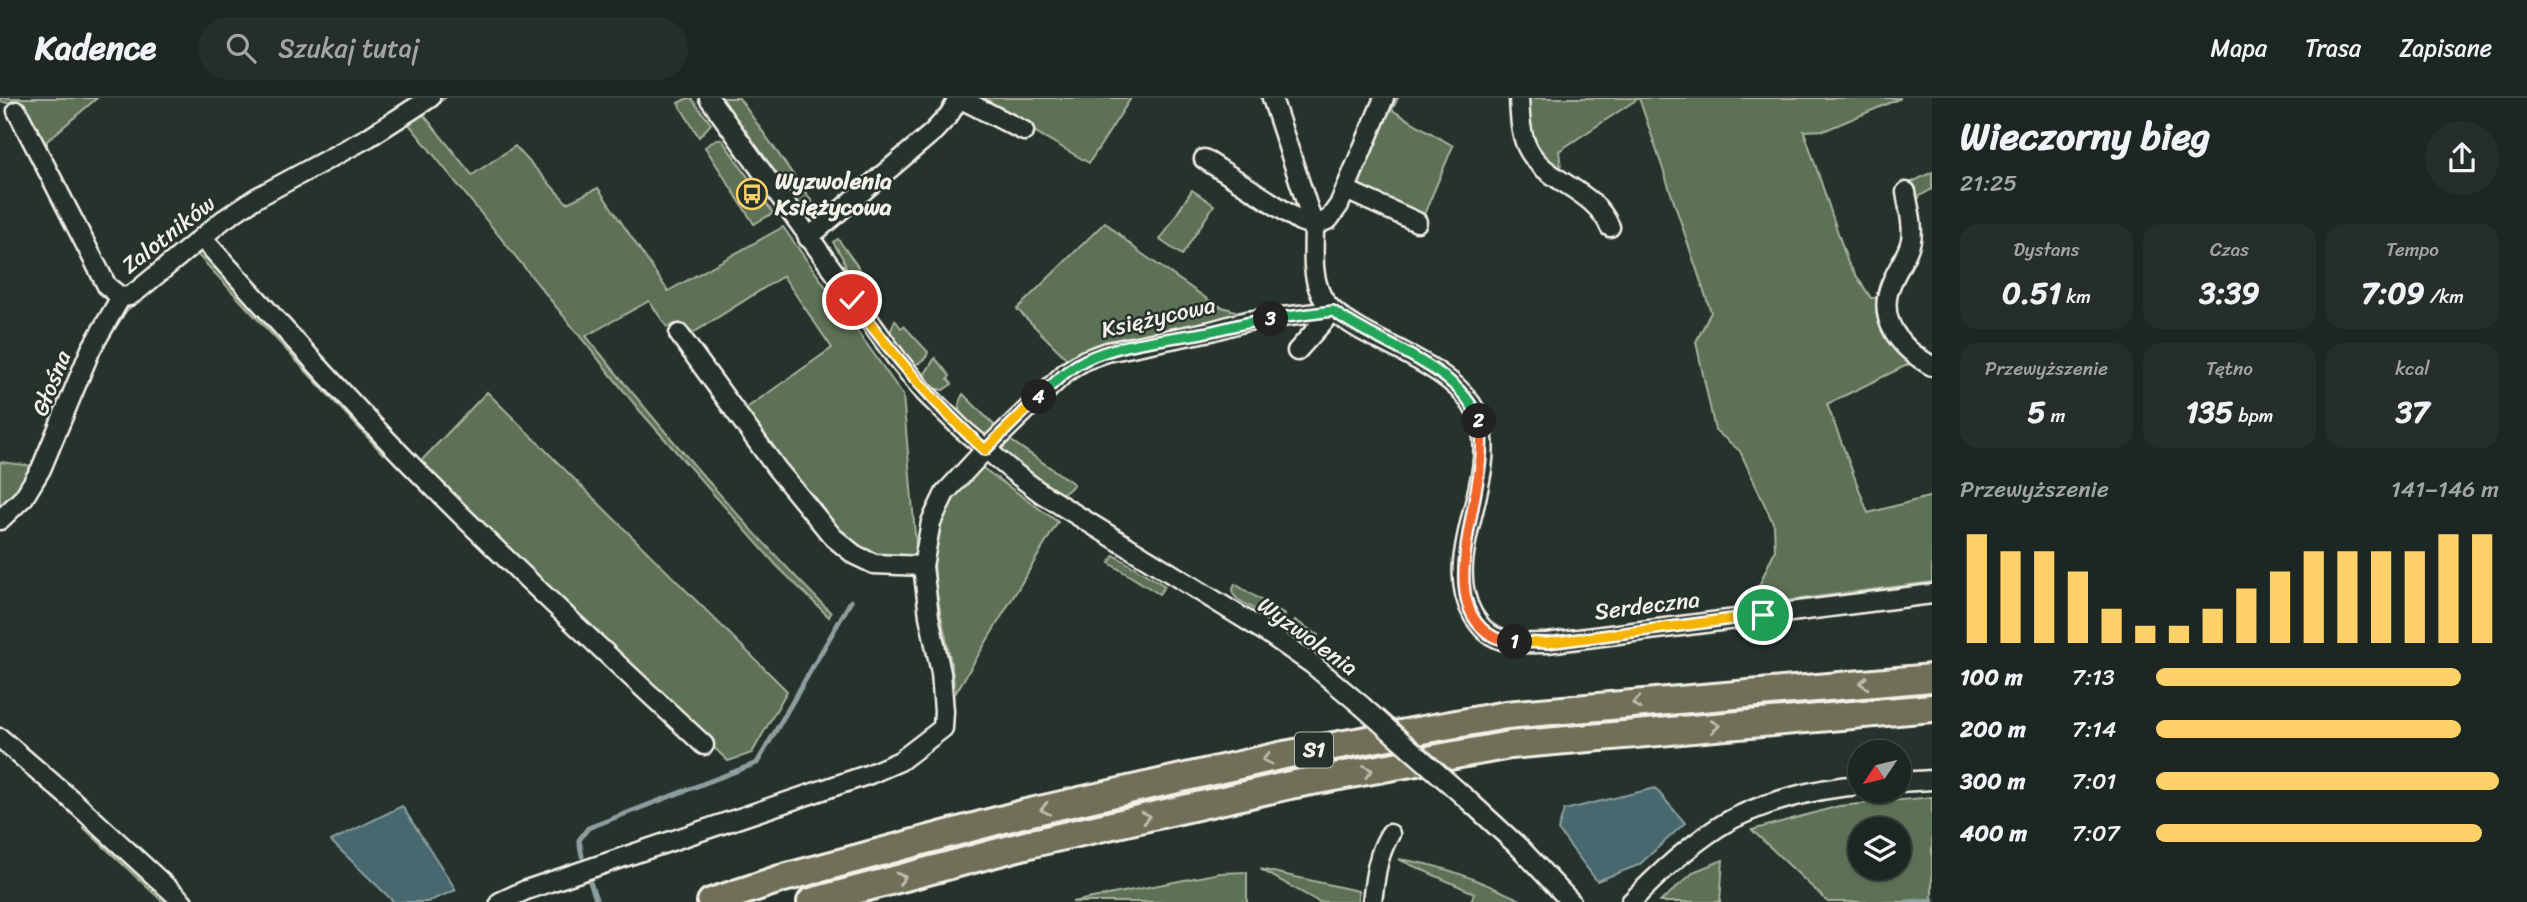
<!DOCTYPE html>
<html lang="pl">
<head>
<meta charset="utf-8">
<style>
	:root { --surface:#1c2622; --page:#252e2a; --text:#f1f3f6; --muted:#a0a5a5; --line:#3a4340; --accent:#ffd166 }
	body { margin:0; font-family:Sriracha,sans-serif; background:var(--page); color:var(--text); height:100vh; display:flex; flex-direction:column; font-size:26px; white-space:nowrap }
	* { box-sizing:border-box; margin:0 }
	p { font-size:23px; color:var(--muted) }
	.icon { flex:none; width:38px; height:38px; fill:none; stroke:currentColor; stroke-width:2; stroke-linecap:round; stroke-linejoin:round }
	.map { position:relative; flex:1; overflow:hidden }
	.sheet { display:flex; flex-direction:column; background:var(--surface); width:595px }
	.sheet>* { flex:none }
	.needle { width:46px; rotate:235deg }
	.fabs { position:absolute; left:1848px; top:642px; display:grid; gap:14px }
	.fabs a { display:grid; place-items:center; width:63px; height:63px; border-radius:50%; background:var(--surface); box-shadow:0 2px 5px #0004,0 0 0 2px var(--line); font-size:35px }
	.pin { position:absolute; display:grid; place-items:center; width:60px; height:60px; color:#fff; margin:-30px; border:4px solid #fff; border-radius:50%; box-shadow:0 2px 7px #0007 }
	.km { position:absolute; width:35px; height:35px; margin:-18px; border-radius:50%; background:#222; color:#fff; font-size:19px; line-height:35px; text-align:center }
	.round { display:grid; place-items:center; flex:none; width:74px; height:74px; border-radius:37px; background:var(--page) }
	.overview { display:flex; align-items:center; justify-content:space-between; height:119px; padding:0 28px }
	h1 { font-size:38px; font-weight:700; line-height:52px }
	.figures { display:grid; grid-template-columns:repeat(3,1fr); gap:10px; height:119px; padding:7px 28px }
	.figures div { display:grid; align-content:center; border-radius:18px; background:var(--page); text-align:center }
	.figures b { font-size:30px; font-weight:700 }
	.figures small { font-size:19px; font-weight:400 }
	.figures p { font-size:19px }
	.chart { height:196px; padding:14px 28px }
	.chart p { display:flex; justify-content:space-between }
	.chart svg { width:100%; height:126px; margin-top:7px; stroke:var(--accent); stroke-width:6 }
	ul { padding:0 28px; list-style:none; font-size:23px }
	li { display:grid; grid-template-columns:112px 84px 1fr; align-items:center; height:52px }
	li i { height:18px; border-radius:9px; background:var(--accent) }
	header { display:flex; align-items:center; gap:42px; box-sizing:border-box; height:98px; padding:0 35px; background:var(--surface); border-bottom:2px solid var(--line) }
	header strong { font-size:33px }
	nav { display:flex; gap:38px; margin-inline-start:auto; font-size:24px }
	.search { width:490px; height:63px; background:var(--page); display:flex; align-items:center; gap:18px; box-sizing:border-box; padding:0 24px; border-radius:38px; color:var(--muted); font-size:26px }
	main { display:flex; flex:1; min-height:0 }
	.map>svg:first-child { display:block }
	.green { fill:#5b7155; stroke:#a8b19e; stroke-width:2; fill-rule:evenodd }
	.water { fill:#47686e; stroke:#8c9f9f; stroke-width:2 }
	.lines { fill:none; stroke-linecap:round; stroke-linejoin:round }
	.stream { stroke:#8c9f9f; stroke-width:5 }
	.minor-casing { stroke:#f4f1e8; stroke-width:23 }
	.highway-casing { stroke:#f4f1e8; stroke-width:32 }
	.minor { stroke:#26332d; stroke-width:18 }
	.highway { stroke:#706f59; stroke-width:26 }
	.minor-bridge-casing { stroke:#f4f1e8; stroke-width:23; stroke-linecap:butt }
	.minor-bridge { stroke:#26332d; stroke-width:18 }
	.oneway { stroke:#bfbdaf }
	.split-1-casing { stroke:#fff; stroke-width:14 }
	.split-2-casing { stroke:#fff; stroke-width:14 }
	.split-3-casing { stroke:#fff; stroke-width:14 }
	.split-4-casing { stroke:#fff; stroke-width:14 }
	.split-5-casing { stroke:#fff; stroke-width:14 }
	.split-1 { stroke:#f5b400; stroke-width:9 }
	.split-2 { stroke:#f0652b; stroke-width:9 }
	.split-3 { stroke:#22a559; stroke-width:9 }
	.split-4 { stroke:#22a559; stroke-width:9 }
	.split-5 { stroke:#f5b400; stroke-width:9 }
	.labels { text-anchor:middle; stroke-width:5; stroke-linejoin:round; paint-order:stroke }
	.shield { fill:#26332d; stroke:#b6b8b0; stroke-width:2 }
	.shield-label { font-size:21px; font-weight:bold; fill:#f4f1e8 }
	.poi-label { font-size:23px; font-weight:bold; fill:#f4f1e8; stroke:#26332d; text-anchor:start }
	.street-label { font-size:23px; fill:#f4f1e8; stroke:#26332d }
</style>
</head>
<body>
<header>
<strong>Kadence</strong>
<div class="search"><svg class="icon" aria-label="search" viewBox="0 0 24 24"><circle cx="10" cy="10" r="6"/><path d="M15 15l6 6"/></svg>Szukaj tutaj</div>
<nav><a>Mapa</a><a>Trasa</a><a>Zapisane</a></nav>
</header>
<main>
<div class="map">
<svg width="1932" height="804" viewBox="0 0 1932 804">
	<rect width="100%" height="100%" fill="#26332d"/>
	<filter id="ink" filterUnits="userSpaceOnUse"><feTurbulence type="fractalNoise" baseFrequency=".0143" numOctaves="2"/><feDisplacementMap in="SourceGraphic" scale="14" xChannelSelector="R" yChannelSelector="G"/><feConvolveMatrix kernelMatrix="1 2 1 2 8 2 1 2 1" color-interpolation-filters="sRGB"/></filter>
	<g filter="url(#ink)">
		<g class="green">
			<polygon points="0,0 97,0 47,43 47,57 70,105 15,2 7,5 0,3"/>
			<path d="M438,0H445L423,16L472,77L515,48L567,105L598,90L668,193L783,129L903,297L917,460C904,460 888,463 874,460C841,451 764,345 741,314L832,250L783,178L693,235L680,225L667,229L649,203L586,238C663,334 744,427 831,515L829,519L777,468L640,313L409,26L261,105L220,135L244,114L356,53Z"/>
			<polygon points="688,0 691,0 711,26 699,39 678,5"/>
			<polygon points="718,0 739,0 823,119 809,122 801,116"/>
			<polygon points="977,0 1131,0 1089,65"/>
			<polygon points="1390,0 1398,0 1392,12 1453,48 1423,119 1358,90 1357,84"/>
			<polygon points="1523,0 1901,0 1826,32 1804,33 1848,165 1871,200 1882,200 1917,264 1909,266 1827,306 1868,415 1932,398 1932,484 1777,504 1752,503 1775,452 1774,427 1740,353 1715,332 1696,244 1711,214 1639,0 1559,53 1562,77 1531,49"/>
			<polygon points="717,41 722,42 773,115 754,126 705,49"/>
			<polygon points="1932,74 1932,91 1920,98 1914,108 1908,86"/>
			<polygon points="1192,92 1214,107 1182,157 1160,142"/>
			<polygon points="1105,124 1138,153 1216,207 1245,216 1084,254 1068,262 1017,211"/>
			<polygon points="838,141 881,201 870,204 865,201 850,180 842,159 833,144"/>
			<polygon points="200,151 205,152 384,357 197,156 127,212 91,268 126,207"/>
			<path d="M895,222L901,230L904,228L928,254C927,261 920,265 913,267L893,242L890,235Z"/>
			<polygon points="935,260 950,278 948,281 952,286 943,292 933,290 923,279"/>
			<polygon points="487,294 787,593 752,655 728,663 419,365"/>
			<path d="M963,296L999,332L988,343C973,329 949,317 963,296Z"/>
			<path d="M1004,338L1074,386C1068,393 1065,397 1055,394L996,350Z"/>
			<polygon points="0,364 34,368 17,395 0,412"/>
			<path d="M980,368L1058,424L955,596C952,540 924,486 938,430C943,406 964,385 980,368Z"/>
			<polygon points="1114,457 1165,488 1159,496 1109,465"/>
			<polygon points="1235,486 1285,517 1279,526 1237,501 1232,494"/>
			<polygon points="1295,522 1318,537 1311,547 1288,534"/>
			<path d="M1932,699V804H1828L1752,732L1839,708ZM1860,732H1899V770H1860Z"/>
			<polygon points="87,726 179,804 163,804 83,729"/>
			<path d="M1398,761C1446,767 1482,784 1525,804H1471L1474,795Z"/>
			<polygon points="1723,762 1720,804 1660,804 1695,773"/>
			<polygon points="1260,771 1358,793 1358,804 1319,804"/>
			<polygon points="1247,774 1247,804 1072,804 1220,775"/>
		</g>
		<g class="water">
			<polygon points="1655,690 1685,725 1639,767 1597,783 1558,732 1564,712"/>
			<polygon points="402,708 456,792 427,804 394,804 331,743"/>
		</g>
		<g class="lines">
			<g class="stream">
				<polyline points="582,758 579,742 588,730 757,665 851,503"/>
				<polyline points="590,784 597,804"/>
				<polyline points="1907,804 1932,802"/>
			</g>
			<g class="minor-casing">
				<g id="minor">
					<polyline points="709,0 897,261 925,295 962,331 1012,373 1041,395 1269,536 1312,566 1362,608"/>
					<polyline points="959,0 1024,33"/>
					<polyline points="1272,0 1314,128"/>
					<path d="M1384,0L1339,107L1329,121L1314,128C1314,151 1311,176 1321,197C1328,211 1343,221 1356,229C1395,253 1465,275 1480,324C1498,386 1440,458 1473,517C1479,526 1485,535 1495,539C1510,547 1531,545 1547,545L1932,496"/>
					<path d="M1519,0C1520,16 1520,34 1527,49C1544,85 1593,89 1610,129"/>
					<polyline points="17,13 107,188 121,199 129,198 137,193 223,122 256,100 369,39 430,0"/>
					<polyline points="1204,61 1300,123 1314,128"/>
					<polyline points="1346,92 1417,124"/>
					<path d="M1906,94C1908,109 1914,126 1911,142C1908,157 1897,171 1891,186C1876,222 1901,251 1932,268"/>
					<path d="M202,140C273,218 343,298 417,373C510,467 608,557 704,647"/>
					<polyline points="808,140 933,34 949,17 959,0"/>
					<polyline points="679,236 777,371 833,439 855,457 874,466 923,468"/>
					<polyline points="1297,253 1333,213"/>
					<polyline points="0,422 24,399 41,371 91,251 121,199"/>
					<polyline points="0,640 72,702 183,804"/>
					<polyline points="1899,684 1932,682"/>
					<polyline points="1468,702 1521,751 1571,804"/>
					<polyline points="500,804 526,792 870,676 900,663 943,630 944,613 941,575 929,518 923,468 931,424 945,395 985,352 1066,274 1085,262 1107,254 1211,233 1247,223 1333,213"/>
					<path d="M1372,804C1375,780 1377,757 1390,736"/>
					<path d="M1631,804C1657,777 1685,751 1717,730C1753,706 1817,690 1860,687"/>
				</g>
			</g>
			<g class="highway-casing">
				<g id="highway">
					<polyline points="711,804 780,781 1026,715 1284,657 1506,617 1932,580"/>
					<polyline points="811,804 1033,745 1290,687 1510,647 1932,610"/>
				</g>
			</g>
			<use href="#minor" class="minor"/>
			<use href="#highway" class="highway"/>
			<g class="minor-bridge-casing">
				<polyline id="minor-bridge" points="1362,608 1468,702"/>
			</g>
			<use href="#minor-bridge" class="minor-bridge"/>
		</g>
		<defs><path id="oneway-chevron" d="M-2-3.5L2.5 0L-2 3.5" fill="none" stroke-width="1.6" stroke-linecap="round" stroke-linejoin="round" transform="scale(1.75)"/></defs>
		<g class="oneway">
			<use href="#oneway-chevron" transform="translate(1864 585) rotate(175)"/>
			<use href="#oneway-chevron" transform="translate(1637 605) rotate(175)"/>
			<use href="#oneway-chevron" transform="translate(1715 628) rotate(-5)"/>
			<use href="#oneway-chevron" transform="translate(1267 661) rotate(167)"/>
			<use href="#oneway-chevron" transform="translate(1368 673) rotate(-10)"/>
			<use href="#oneway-chevron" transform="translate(1045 711) rotate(167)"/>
			<use href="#oneway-chevron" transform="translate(1146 719) rotate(-13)"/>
			<use href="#oneway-chevron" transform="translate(901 780) rotate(-15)"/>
		</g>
	</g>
	<g class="lines" filter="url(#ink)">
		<g class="split-1-casing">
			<polyline id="split-1" points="1515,544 1548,545 1763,517"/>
		</g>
		<g class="split-2-casing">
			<path id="split-2" d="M1479,323C1495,384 1427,503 1494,539C1500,542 1508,542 1515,544"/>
		</g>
		<g class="split-3-casing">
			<path id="split-3" d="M1271,221L1333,213C1378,247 1460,268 1479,323"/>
		</g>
		<g class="split-4-casing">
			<path id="split-4" d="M1039,299C1054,285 1067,271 1085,262C1120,245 1164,242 1202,235C1225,231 1247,223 1271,221"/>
		</g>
		<g class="split-5-casing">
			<path id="split-5" d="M852,202C892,256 934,306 985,352L1039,299"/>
		</g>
		<use href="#split-1" class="split-1"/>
		<use href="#split-2" class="split-2"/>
		<use href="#split-3" class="split-3"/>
		<use href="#split-4" class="split-4"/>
		<use href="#split-5" class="split-5"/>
	</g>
	<defs>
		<g id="bus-ring" transform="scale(1.575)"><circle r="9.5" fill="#26332d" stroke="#ffd166" stroke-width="1.5"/><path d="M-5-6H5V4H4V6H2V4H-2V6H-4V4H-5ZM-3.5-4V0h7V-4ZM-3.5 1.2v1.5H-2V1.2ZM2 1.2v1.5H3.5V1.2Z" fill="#ffd166"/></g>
	</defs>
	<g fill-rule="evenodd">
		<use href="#bus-ring" x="752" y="96"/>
	</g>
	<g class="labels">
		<rect class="shield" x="1295" y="634.5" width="38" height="35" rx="5"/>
		<g class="shield-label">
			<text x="1314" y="659">S1</text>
		</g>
		<g class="poi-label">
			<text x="775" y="91">Wyzwolenia<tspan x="775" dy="26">Księżycowa</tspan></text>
		</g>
		<g class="street-label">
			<text transform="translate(168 136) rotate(-38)" y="8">Zalotników</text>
			<text transform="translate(1158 219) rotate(-13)" y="8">Księżycowa</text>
			<text transform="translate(51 285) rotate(-68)" y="8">Głośna</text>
			<text transform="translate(1647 507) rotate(-7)" y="8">Serdeczna</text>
			<text transform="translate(1308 538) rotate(36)" y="8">Wyzwolenia</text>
		</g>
	</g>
</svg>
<div class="fabs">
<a><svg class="needle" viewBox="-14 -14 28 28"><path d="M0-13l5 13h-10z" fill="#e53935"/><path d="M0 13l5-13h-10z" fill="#a0a5a5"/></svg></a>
<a><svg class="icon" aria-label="layers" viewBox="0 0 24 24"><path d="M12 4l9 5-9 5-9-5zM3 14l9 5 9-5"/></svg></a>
</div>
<div class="pin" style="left:1763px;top:517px;background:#1e9e55"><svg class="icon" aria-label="arrive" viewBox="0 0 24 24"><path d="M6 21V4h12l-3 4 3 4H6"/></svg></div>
<div class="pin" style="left:852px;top:202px;background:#d93025"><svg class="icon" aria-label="check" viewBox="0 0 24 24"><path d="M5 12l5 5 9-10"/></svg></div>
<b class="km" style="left:1515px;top:544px">1</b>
<b class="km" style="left:1479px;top:323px">2</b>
<b class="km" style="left:1271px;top:221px">3</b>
<b class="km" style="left:1039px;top:299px">4</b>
</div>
<section class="sheet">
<div class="overview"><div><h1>Wieczorny bieg</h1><p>21:25</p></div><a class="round"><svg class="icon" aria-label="share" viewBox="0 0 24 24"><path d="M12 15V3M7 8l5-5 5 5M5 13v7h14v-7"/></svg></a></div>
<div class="figures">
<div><p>Dystans</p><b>0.51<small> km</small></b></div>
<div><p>Czas</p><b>3:39</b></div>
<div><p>Tempo</p><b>7:09<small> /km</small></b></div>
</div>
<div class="figures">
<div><p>Przewyższenie</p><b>5<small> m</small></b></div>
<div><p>Tętno</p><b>135<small> bpm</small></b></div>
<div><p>kcal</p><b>37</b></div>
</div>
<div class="chart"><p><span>Przewyższenie</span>141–146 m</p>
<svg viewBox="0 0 160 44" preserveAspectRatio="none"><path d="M5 44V6M15 44V12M25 44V12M35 44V19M45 44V32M55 44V38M65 44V38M75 44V32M85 44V25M95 44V19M105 44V12M115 44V12M125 44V12M135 44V12M145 44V6M155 44V6"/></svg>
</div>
<ul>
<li><b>100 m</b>7:13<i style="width:89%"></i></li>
<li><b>200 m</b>7:14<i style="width:89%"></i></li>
<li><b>300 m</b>7:01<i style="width:100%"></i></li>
<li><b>400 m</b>7:07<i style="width:95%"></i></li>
</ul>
</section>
</main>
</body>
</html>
